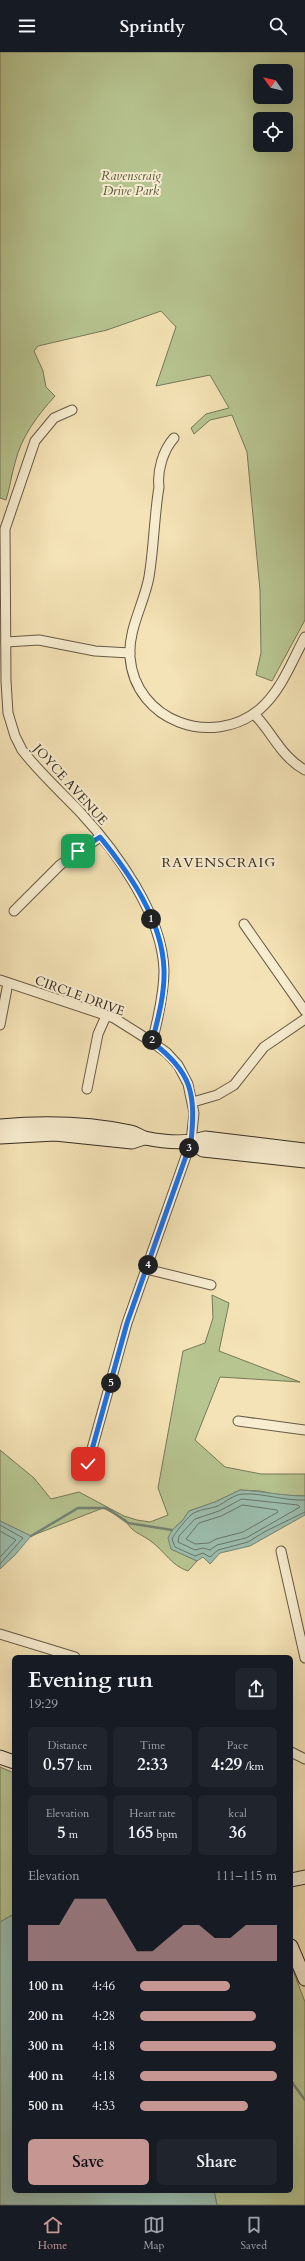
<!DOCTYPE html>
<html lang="en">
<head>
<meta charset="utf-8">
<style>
	:root { --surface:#171b24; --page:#20242c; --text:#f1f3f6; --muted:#9ea1a6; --line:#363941; --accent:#c59692 }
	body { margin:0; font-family:Cardo,serif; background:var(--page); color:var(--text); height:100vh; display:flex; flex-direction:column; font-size:15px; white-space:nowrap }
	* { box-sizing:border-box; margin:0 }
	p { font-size:13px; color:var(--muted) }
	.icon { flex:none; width:22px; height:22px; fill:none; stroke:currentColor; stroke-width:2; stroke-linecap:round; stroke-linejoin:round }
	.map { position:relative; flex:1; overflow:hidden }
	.panel { position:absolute; left:12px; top:1603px; width:281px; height:538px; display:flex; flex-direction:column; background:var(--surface); border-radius:6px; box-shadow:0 4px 16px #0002 }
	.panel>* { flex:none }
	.needle { width:26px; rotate:304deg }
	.tools { position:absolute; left:253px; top:12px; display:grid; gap:8px }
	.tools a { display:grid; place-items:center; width:40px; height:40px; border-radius:6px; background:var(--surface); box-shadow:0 4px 16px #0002; font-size:20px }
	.pin { position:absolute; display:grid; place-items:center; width:34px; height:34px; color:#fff; margin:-17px; border-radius:8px; box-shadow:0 2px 6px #0006 }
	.km { position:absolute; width:20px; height:20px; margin:-10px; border-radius:50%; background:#222; color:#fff; font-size:11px; line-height:20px; text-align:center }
	.round { display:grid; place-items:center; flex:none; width:42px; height:42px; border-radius:6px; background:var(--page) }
	.overview { display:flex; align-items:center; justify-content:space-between; height:68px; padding:0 16px }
	h1 { font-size:22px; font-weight:700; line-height:30px }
	.stats { display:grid; grid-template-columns:repeat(3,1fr); gap:6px; height:68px; padding:4px 16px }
	.stats div { display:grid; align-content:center; border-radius:6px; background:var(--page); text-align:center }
	.stats b { font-size:17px; font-weight:700 }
	.stats small { font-size:11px; font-weight:400 }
	.stats p { font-size:11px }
	.chart { height:112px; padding:8px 16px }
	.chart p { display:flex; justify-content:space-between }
	.chart svg { width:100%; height:72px; margin-top:4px; fill:var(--accent); opacity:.7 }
	.action { display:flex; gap:8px; margin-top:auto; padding:8px 16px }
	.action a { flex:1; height:46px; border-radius:6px; background:var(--accent); color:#111; font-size:16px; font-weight:700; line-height:46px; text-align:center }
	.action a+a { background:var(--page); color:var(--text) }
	ul { padding:0 16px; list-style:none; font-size:13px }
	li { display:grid; grid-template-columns:64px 48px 1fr; align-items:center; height:30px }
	li i { height:10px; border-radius:5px; background:var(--accent) }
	header { display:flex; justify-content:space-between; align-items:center; height:52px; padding:0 16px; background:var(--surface); font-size:18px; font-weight:700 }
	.tab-bar { display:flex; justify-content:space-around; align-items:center; height:56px; border-top:1px solid var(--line); background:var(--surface); font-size:11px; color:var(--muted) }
	.tab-bar a { display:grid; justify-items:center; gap:2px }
	.tab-bar .on { color:var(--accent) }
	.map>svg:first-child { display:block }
	.green { fill:#b7c591; stroke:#767959; fill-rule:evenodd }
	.water { fill:#9cbeaf; stroke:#738476 }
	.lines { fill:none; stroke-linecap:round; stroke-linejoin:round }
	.shore { stroke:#697668; stroke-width:1 }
	.stream { stroke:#738476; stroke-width:2.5 }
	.minor-casing { stroke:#665a46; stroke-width:11 }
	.secondary-casing { stroke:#362d21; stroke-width:15 }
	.minor { stroke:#f8edd0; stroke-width:9 }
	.secondary { stroke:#f8edd0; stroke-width:13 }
	.route-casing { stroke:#fff; stroke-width:8 }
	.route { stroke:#1a73e8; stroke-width:5 }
	.labels { text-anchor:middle; stroke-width:4; stroke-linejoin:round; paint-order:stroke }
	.park-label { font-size:13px; font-style:italic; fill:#56533d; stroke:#f8edd0 }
	.street-label { font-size:13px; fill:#362d21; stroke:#f8edd0 }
	.neighbourhood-label { font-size:14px; letter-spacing:1px; fill:#362d21; stroke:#f8edd0 }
</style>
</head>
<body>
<header><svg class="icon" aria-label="menu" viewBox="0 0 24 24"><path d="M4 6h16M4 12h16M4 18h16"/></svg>Sprintly<svg class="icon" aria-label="search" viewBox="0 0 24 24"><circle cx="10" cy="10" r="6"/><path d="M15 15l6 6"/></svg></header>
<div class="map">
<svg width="305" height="2153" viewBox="0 0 305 2153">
	<rect width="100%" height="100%" fill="#f4e3b6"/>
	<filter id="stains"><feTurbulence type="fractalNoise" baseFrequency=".005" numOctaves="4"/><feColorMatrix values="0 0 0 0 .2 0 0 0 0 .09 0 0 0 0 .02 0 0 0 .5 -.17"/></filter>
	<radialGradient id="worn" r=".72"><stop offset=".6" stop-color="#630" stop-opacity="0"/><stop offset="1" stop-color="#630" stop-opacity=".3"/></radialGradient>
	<g class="green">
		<path d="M0,0H305V568L272,629L256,623L261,601L260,538L247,400L232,363L210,368L194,382L191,376L206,362L229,356L210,323L156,334L176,275L161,259L107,278L38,294L34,299L43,319L46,335L55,344C37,364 21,385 15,411C11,424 10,436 6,448L0,446ZM260,19H286V45H260ZM260,67H286V93H260Z"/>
		<path d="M212,1243L229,1251L219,1299L300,1330L220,1325L195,1388L225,1415L261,1422H305V1444L278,1443L260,1439L240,1438L215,1450L189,1459L182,1469L172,1478L171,1497L197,1509L188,1519C172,1514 165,1500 152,1490C142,1482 130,1480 126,1468L103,1456L31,1484L0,1469V1398L34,1426L51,1447L79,1440L124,1464L137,1468L150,1470L168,1463L158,1436L183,1299L205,1291L213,1266Z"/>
		<polygon points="0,1715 14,1721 14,1862 0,1870"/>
		<polygon points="291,1913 305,1950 305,2153 217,2153 214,2139 291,2139"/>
	</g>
	<g class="water">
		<path d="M240,1438C262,1439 283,1444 305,1444V1463L250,1494L220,1501L210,1512L203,1505L197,1509L171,1497L168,1486L172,1478L182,1469L189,1459L215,1450Z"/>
		<polygon points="0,1469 31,1484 15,1503 0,1517"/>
		<polygon points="14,1862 14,2139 214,2139 217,2153 0,2153 0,1870"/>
	</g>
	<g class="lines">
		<g class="shore">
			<polygon points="242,1447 298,1453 300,1455 246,1486 217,1493 210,1498 203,1496 195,1498 178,1490 179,1484 195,1467 219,1459"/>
			<path d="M305,1448C284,1449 264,1441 243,1442C235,1442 225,1450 218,1454C210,1457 198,1457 191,1463C187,1466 174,1482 172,1487L175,1495L195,1504L203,1501L210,1505L218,1498L248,1490L266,1479L305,1460"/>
			<polygon points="243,1453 277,1458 278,1460 243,1480 216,1487 209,1491 195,1492 186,1487 199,1471 221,1464"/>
			<polyline points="0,1473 23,1486 0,1512"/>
			<polyline points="0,1479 16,1488 0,1505"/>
		</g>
		<g class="stream">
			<polyline points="31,1484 78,1456 107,1456 128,1471 172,1478"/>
			<polyline points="291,2029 305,2048"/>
		</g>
		<g class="minor-casing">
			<g id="minor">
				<path d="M72,358L54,366L35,389L5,477L6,629L8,661L15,684L22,698C39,720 60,739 80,760C116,799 162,862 164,918C164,941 158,967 152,990"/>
				<path d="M174,386C163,398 157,419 159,435C154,465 154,495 149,525C144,552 128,577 130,605C135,669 212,697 260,657C281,639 292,609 305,585"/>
				<polyline points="6,590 39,588 95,599 130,601"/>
				<path d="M254,662C272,680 281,705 305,718"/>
				<polyline points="14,859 60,813 100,785"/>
				<polyline points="244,872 305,959"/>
				<polyline points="0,928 114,966 152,990 167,1001 178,1013 188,1032 194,1061 191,1090 127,1271 90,1404 89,1420"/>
				<polyline points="0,973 8,931"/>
				<polyline points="87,1037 98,982 106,964"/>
				<polyline points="193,1050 217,1043 234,1033 264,995 305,967"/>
				<polyline points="146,1217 211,1233"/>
				<polyline points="238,1369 305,1378"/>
				<polyline points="281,1499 305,1606"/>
				<polyline points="0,1582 75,1605"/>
				<polyline points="291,1700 305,1707"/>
			</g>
		</g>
		<g class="secondary-casing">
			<g id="secondary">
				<path d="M0,1074C43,1070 88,1071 131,1080C136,1081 140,1085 145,1086C164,1090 187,1092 205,1086L305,1098"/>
				<polyline points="0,1085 55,1082 132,1090 144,1086"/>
				<polyline points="191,1090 203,1098 305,1109"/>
				<polyline points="0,1705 14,1710"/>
				<polyline points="291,1828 305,1825"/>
				<polyline points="291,1894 305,1927"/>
			</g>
		</g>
		<use href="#minor" class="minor"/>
		<use href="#secondary" class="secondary"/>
	</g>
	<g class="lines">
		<g class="route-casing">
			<path id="route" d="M78,799L100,785C130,822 162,868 164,917C165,941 158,967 152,990C192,1020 196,1042 191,1090L127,1271L88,1412"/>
		</g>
		<use href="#route" class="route"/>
	</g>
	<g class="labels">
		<g class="park-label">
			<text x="131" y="128">Ravenscraig<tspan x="131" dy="15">Drive Park</tspan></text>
		</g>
		<g class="street-label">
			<text transform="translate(71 732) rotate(48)" y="5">JOYCE AVENUE</text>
			<text transform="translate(80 943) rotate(20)" y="5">CIRCLE DRIVE</text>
		</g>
		<g class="neighbourhood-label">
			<text x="219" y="815">RAVENSCRAIG</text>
		</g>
	</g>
	<rect width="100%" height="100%" filter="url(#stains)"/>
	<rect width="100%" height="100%" fill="url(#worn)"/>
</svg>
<div class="tools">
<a><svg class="needle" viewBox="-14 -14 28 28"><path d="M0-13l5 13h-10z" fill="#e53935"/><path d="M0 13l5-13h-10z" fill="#9ea1a6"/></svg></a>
<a><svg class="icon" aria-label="locate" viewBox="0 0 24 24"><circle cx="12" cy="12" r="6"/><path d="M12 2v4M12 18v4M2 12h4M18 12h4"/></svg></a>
</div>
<div class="pin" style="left:78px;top:799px;background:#1e9e55"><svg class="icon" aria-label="arrive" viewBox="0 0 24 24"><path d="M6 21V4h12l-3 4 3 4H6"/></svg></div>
<div class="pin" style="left:88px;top:1412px;background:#d93025"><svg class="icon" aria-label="check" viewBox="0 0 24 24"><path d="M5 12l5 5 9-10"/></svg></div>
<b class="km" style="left:151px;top:867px">1</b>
<b class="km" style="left:152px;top:988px">2</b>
<b class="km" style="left:189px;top:1096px">3</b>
<b class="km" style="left:148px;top:1213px">4</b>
<b class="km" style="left:111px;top:1331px">5</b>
<section class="panel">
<div class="overview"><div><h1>Evening run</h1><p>19:29</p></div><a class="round"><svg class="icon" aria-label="share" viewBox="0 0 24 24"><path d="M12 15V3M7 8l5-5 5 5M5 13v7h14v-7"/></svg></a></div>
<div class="stats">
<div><p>Distance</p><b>0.57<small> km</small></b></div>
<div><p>Time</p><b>2:33</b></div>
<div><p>Pace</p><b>4:29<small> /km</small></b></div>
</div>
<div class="stats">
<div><p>Elevation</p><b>5<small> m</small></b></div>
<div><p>Heart rate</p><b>165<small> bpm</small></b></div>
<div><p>kcal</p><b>36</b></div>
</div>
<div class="chart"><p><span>Elevation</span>111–115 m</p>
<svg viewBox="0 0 160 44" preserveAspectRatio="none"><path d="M0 44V22L10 22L20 22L30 6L40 6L50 6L60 22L70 38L80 38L90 30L100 22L110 22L120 30L130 30L140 22L150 22L160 22V44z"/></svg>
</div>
<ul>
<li><b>100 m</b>4:46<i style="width:66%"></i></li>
<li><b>200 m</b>4:28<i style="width:85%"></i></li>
<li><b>300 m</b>4:18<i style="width:99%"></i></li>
<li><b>400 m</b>4:18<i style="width:100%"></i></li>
<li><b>500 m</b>4:33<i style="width:79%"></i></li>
</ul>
<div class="action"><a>Save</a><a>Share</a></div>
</section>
</div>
<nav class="tab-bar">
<a class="on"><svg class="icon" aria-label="home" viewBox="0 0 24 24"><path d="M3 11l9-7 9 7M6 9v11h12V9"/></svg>Home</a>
<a><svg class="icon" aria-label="map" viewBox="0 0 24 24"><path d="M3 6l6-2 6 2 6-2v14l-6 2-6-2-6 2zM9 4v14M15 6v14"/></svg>Map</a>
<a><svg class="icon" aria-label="saved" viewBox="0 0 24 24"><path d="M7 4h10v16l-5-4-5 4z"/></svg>Saved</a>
</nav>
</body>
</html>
